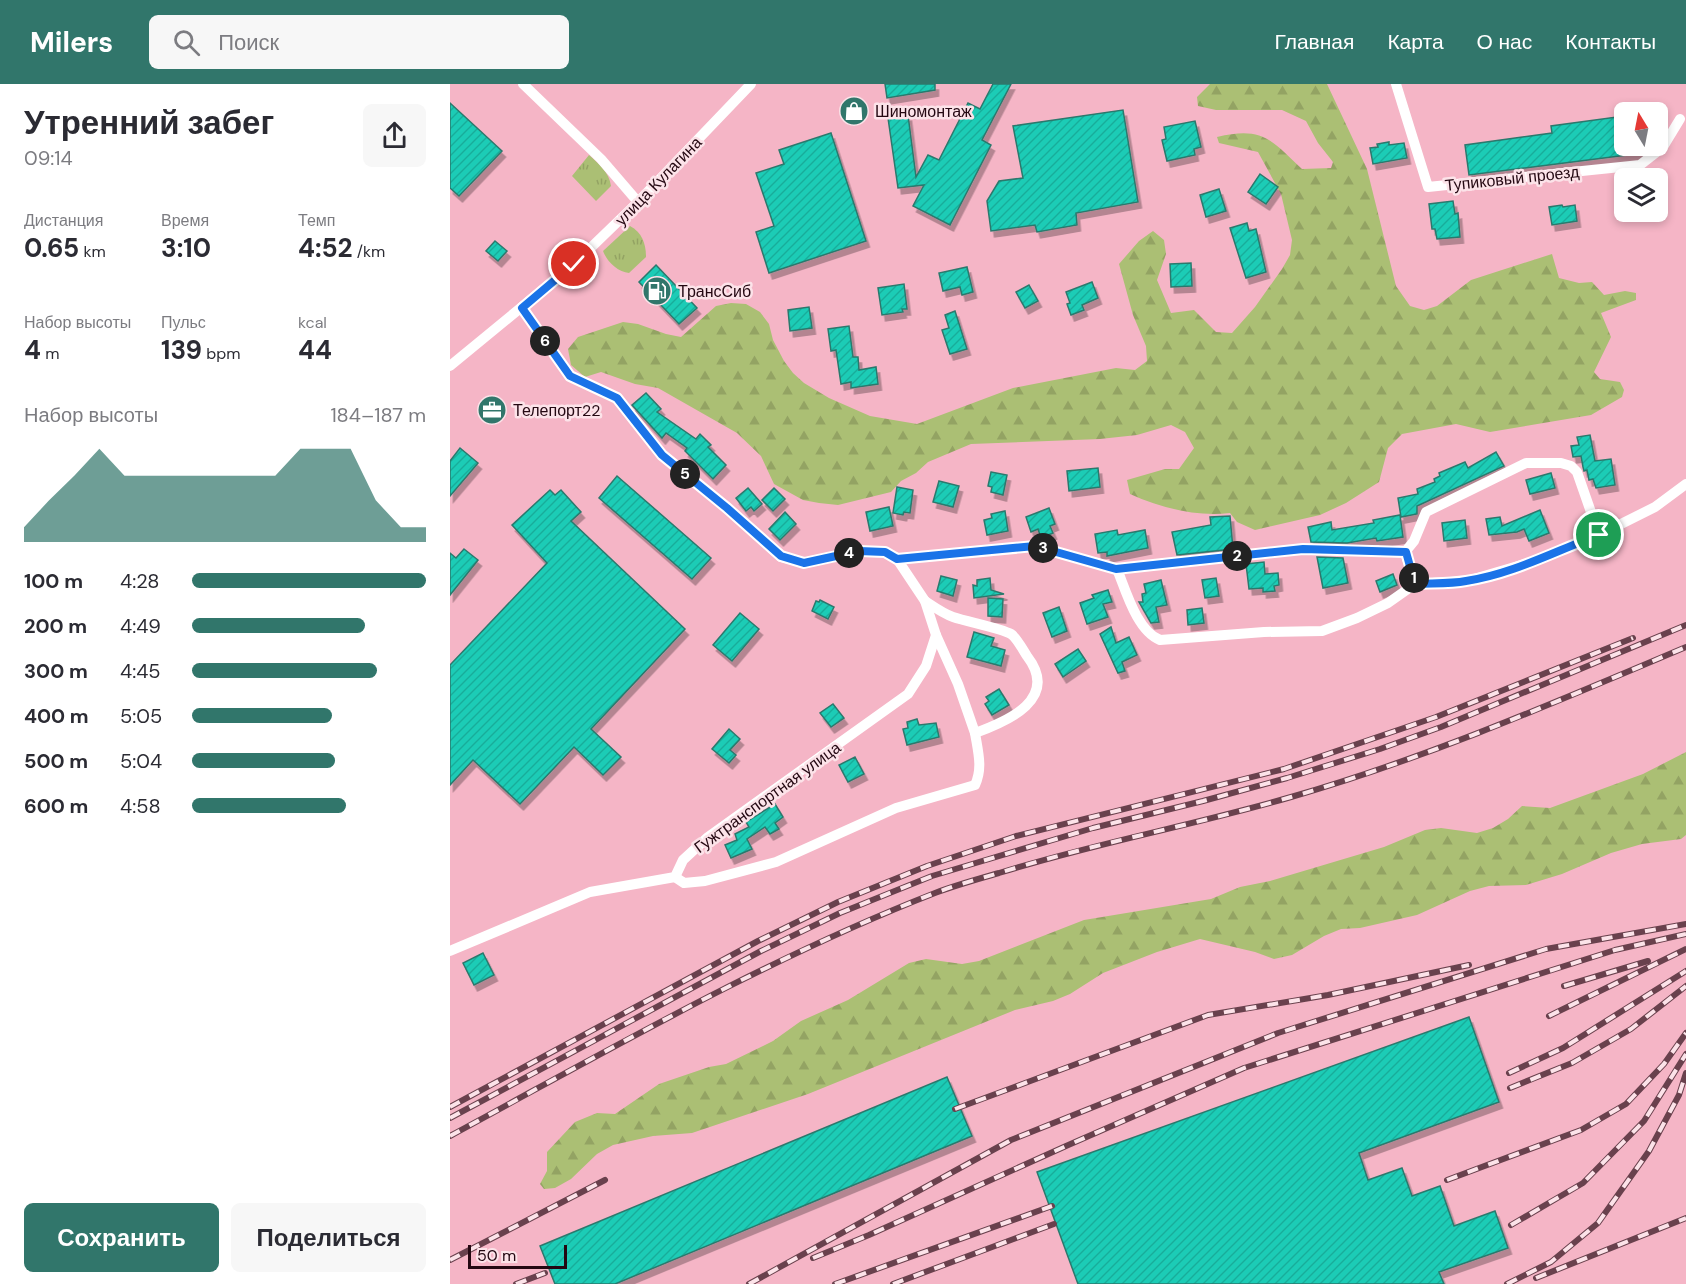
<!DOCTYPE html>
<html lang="ru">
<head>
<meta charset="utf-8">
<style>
	:root { --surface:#fff; --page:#f7f7f7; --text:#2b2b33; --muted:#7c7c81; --accent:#31766b }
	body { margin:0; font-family:"DM Sans",sans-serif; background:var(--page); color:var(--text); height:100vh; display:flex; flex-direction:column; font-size:22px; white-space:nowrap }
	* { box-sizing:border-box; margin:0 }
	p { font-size:20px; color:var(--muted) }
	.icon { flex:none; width:33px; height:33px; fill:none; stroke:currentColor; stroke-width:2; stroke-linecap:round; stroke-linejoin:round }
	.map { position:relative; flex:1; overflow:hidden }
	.sheet { display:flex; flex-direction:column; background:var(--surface); width:450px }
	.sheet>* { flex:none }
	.needle { width:39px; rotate:350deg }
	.controls { position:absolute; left:1164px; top:18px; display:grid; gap:12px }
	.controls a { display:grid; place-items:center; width:54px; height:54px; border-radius:9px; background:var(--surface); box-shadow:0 3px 9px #0003; font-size:30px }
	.scale { position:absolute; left:18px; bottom:15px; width:99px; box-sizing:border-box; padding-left:6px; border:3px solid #240812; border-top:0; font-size:16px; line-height:21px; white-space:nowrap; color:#240812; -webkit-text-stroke:4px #fce3e9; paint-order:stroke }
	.pin { position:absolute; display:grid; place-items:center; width:51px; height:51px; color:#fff; margin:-26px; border:3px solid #fff; border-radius:50%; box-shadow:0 2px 6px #0007 }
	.km { position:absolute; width:30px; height:30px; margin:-15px; border-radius:50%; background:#222; color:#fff; font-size:16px; line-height:30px; text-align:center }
	.round { display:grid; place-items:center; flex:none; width:63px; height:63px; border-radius:9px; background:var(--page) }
	.summary { display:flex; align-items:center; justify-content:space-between; height:102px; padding:0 24px }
	h1 { font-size:33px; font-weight:700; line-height:45px }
	.stats { display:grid; grid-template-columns:repeat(3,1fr); gap:9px; height:102px; padding:6px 24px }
	.stats div { display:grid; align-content:center }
	.stats b { font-size:26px; font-weight:700 }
	.stats small { font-size:16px; font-weight:400 }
	.stats p { font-size:16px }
	.chart { height:168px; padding:12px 24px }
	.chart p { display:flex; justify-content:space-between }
	.chart svg { width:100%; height:108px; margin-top:6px; fill:var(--accent); opacity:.7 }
	.button { display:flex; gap:12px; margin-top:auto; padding:12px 24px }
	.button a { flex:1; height:69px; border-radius:9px; background:var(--accent); color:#fff; font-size:24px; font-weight:700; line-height:69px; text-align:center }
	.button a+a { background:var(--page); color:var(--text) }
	ul { padding:0 24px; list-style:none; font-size:20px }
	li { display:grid; grid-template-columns:96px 72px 1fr; align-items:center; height:45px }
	li i { height:15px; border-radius:8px; background:var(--accent) }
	header { display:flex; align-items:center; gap:36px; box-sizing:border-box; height:84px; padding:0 30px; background:var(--accent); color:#fff }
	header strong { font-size:28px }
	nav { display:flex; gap:33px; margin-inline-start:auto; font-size:21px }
	.search { width:420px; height:54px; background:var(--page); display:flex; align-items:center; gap:15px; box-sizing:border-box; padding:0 21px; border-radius:9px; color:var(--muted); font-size:22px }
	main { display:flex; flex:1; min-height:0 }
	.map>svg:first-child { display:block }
	.grass { fill:url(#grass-tufts) }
	.forest { fill:url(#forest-firs) }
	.building { fill:url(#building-hatch); stroke:#2c796d; stroke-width:1.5; filter:url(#shadow) }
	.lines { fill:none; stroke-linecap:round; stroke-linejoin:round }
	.minor { stroke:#fff; stroke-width:10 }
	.rail-casing { stroke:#69414d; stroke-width:6 }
	.rail { stroke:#fce3e9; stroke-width:4; stroke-dasharray:11; stroke-linecap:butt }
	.route-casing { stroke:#fff; stroke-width:12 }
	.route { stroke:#1a73e8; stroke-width:8 }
	.labels { text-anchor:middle; stroke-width:5; stroke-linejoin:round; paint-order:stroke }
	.poi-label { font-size:16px; fill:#240812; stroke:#fce3e9; text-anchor:start }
	.street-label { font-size:16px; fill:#240812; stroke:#fce3e9 }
</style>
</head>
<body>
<header>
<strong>Milers</strong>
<div class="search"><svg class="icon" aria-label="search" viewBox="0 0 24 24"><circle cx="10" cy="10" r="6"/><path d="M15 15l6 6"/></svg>Поиск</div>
<nav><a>Главная</a><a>Карта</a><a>О нас</a><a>Контакты</a></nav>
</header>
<main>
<section class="sheet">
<div class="summary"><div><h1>Утренний забег</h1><p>09:14</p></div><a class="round"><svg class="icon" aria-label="share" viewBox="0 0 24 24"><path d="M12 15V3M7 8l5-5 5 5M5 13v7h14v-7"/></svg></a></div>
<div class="stats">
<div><p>Дистанция</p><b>0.65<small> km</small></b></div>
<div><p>Время</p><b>3:10</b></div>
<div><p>Темп</p><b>4:52<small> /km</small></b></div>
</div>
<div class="stats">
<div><p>Набор высоты</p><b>4<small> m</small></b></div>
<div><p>Пульс</p><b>139<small> bpm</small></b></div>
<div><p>kcal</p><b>44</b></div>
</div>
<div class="chart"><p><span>Набор высоты</span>184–187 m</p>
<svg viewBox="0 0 160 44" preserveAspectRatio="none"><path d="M0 44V38L10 27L20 17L30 6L40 17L50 17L60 17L70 17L80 17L90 17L100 17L110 6L120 6L130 6L140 27L150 38L160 38V44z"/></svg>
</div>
<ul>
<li><b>100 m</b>4:28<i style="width:100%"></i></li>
<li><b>200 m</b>4:49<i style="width:74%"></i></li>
<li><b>300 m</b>4:45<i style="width:79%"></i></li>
<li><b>400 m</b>5:05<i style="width:60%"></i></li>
<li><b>500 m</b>5:04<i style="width:61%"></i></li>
<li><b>600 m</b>4:58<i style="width:66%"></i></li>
</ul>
<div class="button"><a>Сохранить</a><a>Поделиться</a></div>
</section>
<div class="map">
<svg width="1236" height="1200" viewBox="0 0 1236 1200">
	<defs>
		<pattern id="grass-tufts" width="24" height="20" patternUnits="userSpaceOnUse" patternTransform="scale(1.5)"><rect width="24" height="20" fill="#abbf74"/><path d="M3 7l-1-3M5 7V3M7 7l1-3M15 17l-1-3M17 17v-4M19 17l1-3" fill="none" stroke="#93a363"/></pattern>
		<pattern id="forest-firs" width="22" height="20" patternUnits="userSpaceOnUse" patternTransform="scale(1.5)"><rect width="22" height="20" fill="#abbf74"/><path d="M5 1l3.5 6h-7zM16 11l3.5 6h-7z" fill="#93a363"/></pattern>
		<pattern id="building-hatch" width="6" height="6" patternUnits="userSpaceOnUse" patternTransform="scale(1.5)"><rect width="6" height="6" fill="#1cccb6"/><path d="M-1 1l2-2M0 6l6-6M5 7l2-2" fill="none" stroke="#19ae9b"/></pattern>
		<filter id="shadow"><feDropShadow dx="3.5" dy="6" stdDeviation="0" flood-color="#0004"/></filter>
	</defs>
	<rect width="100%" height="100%" fill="#f5b5c6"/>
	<g class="grass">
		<path d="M139,71C149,80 159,88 161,102L146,117L122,92Z"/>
		<path d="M180,142C192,148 196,160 196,173L179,189C168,188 157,178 153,167Z"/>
	</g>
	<g class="forest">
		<path d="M760,0H877L917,85L946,202L960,222L974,226L987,222L1021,196L1102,170L1109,194L1129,199L1142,198L1154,211L1175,207L1186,209V216L1151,229L1161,253L1144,288L1150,295L1170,298L1174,306L1172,313L1141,331L1040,348L1006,340L952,350L938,364L929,398L896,419L870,431L805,446L787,438L780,429C747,433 711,424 680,410L677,396L715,385H729L744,364L735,348L721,341L687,351L650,355L521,360L478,378L466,389L451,397L441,408L388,421L369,419L353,416L324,400L311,372L287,349L208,304L185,300L151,288L135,293L121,281L118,265L128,253L173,238L188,240L216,250L231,253L266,222L281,219L296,220L310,228L319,240L323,256L334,277L343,289L354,299L379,314L420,332L467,340L563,304L666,284L685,286L697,277L696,262L683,231L669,180L689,157L703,147L714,156L716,170L707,196L721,229L744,226L766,248L782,249L805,223L832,185L840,171L842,156L831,110L808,68L769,59L767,53C813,42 821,56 852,85L881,84L883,78L868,59L856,37L832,26H766L748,22L747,13Z"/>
		<polygon points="1236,668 1236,751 1231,755 1192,760 1161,769 1112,790 1076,801 1039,802 1020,807 967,831 910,844 891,845 874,852 842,871 824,875 805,868 750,855 707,868 653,889 620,910 603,917 565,926 358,1010 242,1049 203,1052 163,1061 147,1070 121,1095 105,1104 94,1105 90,1100 97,1087 97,1068 125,1038 147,1029 165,1030 209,1000 259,983 276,980 323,957 351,937 398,916 459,879 476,875 512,880 529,877 634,836 761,815 790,803 820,797 934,763 975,746 991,744 1027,749 1043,744 1058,735 1072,722 1100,724 1193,690"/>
	</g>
	<g class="building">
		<polygon points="435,0 485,0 485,6 437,14"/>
		<polygon points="543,0 561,0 532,56 541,61 500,141 463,122 474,101 448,104 438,34 458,31 466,93 478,71 489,76 518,19 530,25"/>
		<polygon points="0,19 52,67 9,112 0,104"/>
		<polygon points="673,26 688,118 626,129 627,141 587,148 585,141 541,147 537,117 549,97 573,94 563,42"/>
		<polygon points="1174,32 1174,62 1200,62 1193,69 1019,91 1015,61 1102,49 1101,42"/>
		<polygon points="745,37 751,63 744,65 745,71 717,77 712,56 716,55 714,43"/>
		<polygon points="381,49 416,157 319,189 306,148 324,142 306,89 334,80 329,66"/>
		<polygon points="939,58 939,61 954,59 957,74 923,80 920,64 928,63 927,60"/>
		<polygon points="810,90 828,103 816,120 798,108"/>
		<polygon points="769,105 776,127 756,133 750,111"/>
		<polygon points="1003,117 1005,130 1008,129 1010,153 987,155 985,145 982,145 979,120"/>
		<polygon points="1112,121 1113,123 1125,121 1127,137 1102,141 1099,123"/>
		<polygon points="797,139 799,147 806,145 816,188 796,194 780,144"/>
		<polygon points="45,157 57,167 48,177 36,167"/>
		<polygon points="741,179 742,202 721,203 720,180"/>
		<polygon points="206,181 247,224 229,240 189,198"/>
		<polygon points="517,183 523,208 512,211 510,203 493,207 489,189"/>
		<polygon points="642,198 648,214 632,221 634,226 621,231 617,220 620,219 616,208"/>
		<polygon points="454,200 457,225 452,225 453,228 432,231 428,204"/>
		<polygon points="579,201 588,217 575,224 566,208"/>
		<polygon points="359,223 362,244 340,247 338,226"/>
		<polygon points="505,227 517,265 500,270 492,246 499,244 495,231"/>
		<polygon points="399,242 403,273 408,273 409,286 426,283 428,300 401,304 401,298 391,300 386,266 381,267 378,245"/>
		<polygon points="196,309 211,325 207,328 246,355 250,350 261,361 258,363 276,381 263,395 235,367 237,364 216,349 212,354 182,321"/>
		<polygon points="1140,351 1145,377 1161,375 1165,401 1146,404 1143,395 1139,396 1137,386 1134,387 1133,383 1131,372 1123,373 1121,362 1129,361 1127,353"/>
		<polygon points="10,364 28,379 0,412 0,377"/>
		<polygon points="1046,368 1054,382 967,422 967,430 951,433 948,414 968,410 967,405 985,398 984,395 990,392 989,389 1015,378 1018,384"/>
		<polygon points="648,384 650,403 619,407 617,387"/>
		<polygon points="541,388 557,391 553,411 541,408 542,403 538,402"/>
		<polygon points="1101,389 1105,404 1080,410 1076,396"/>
		<polygon points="167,392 261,474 242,495 149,414"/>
		<polygon points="489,397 509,402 503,423 483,418"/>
		<polygon points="447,403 463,406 460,429 454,428 453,431 443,429"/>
		<polygon points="298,404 312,420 304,427 301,423 296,427 286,414"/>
		<polygon points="324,404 335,415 323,427 312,416"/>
		<polygon points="100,406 105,411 111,406 131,428 121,437 235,545 141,645 171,673 153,691 124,663 70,720 23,676 0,701 0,581 97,479 62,441"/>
		<polygon points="439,423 443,442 420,447 416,428"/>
		<polygon points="599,424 605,440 600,442 603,449 591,454 588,445 581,448 576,433"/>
		<polygon points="1090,426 1099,449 1079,457 1074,445 1067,448 1039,451 1036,435 1050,433 1052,442"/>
		<polygon points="555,427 558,447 537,451 534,436 542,434 541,430"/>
		<polygon points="335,428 346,440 330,456 319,445"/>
		<polygon points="950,431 953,453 927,457 926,454 897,459 861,458 858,443 881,438 882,446 924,439 923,436"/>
		<polygon points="780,432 783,465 727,471 722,448 761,441 760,433"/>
		<polygon points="1015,436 1017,454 994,457 992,439"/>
		<polygon points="667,446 668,451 695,446 698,464 657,472 657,468 648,469 645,450"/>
		<polygon points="14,465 28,476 0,511 0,469 6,474"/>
		<polygon points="867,473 893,474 898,499 873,504"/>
		<polygon points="814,478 815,490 828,489 829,501 824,502 825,507 813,508 813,504 799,505 796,480"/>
		<polygon points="943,490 947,501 930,508 926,497"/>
		<polygon points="491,492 507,496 503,512 487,507"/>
		<polygon points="540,494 541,506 554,510 524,514 523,501 527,502 527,496"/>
		<polygon points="766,494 769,512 755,514 752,496"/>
		<polygon points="711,496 717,521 706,523 709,538 701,539 689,518 693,518 692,510 696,509 694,500"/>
		<polygon points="658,506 662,518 653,520 658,533 637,540 630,519 644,514 642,511"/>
		<polygon points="538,514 553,515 552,533 538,532"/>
		<polygon points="370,516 384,523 378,535 362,527 366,517 369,518"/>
		<polygon points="609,523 617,547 602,553 593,529"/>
		<polygon points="752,524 754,539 738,541 737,526"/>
		<polygon points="290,529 309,545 282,577 263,561"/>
		<polygon points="661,543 666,559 679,553 687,571 672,578 675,587 668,589 650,550"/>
		<polygon points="524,548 544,554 541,562 555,566 551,582 517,573"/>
		<polygon points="628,565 636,577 613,593 605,580"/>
		<polygon points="549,605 559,621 542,631 535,620 539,617 536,613"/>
		<polygon points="383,620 394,634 381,643 370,629"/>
		<polygon points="467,635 469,641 486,639 489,653 457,661 453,645 458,644 457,638"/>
		<polygon points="279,645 290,655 280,666 286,671 279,679 262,665"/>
		<polygon points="405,673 414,690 398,698 389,681"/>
		<polygon points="325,720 333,733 325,739 329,745 320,750 315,743 297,755 302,765 281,774 275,761 287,756 285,750 299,743 296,738"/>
		<polygon points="33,869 44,891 24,901 13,879"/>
		<polygon points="1019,933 1049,1018 909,1069 918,1096 952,1084 962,1112 990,1102 1004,1142 1045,1127 1058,1164 989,1188 994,1200 628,1200 587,1088"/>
		<polygon points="497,993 522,1052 165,1200 105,1200 90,1162"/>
	</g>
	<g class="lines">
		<g class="minor">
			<polyline points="73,0 151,75 188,118"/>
			<polyline points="946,0 978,103 1190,81 1213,63 1230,35"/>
			<polyline points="72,224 120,292 167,314 212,371 277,424 331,473 354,479 409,467 435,468 447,475 585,462 667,485 853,465 955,468 965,500 1017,497 1082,478 1149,451 1205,423 1236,400"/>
			<polyline points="0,282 124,180 188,118 301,0"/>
			<polyline points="955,468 964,457 976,428 1076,379 1111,379 1121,382 1127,388 1149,451"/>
			<path d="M667,485C676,507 687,547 710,556L814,548L872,547L907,534L938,519L965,500"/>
			<path d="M475,517C484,523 494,530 503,533C518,538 550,544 561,550C567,554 573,566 577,572C610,615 558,637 525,649L508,600L486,551"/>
			<path d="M225,793L234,799L255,797L326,778L446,724L525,701C533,684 528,668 525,649"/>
			<polyline points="0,867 140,808 225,793 233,776 258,753 458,610 476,582 486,551 475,517 447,475"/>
		</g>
		<g class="rail-casing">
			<g id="rail">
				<polyline points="1114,902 1198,877"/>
				<polyline points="1099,932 1236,865"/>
				<polyline points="1059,989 1113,964 1236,887"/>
				<polyline points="1060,1004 1122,979 1181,945 1236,902"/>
				<polyline points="0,1023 308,857 388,818 477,782 566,752 834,685 986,633 1183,554"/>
				<polyline points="505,1025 758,931 878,911 1019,881"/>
				<polyline points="0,1034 311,867 390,829 482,792 643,744 753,717 837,694 930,665 991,643 1236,541"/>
				<path d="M0,1052C159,966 316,875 485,809C506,801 528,795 549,789C645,759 745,741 841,713C977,674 1106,618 1236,563"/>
				<polyline points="997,1096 1131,1046 1176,1020 1214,980 1236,949"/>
				<polyline points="1061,1141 1133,1099 1194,1037 1236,970"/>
				<polyline points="363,1174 419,1151 616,1062 794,984 1165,866 1236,850"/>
				<polyline points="0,1176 155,1096"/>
				<polyline points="1086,1194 1236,1134"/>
				<polyline points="66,1200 95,1189"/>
				<polyline points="299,1200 561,1056 828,949 1096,865 1236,840"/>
				<polyline points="385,1200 602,1122"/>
				<polyline points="443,1200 604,1140"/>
				<polyline points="1057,1200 1101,1178 1148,1139 1199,1067 1229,1011 1236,989"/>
			</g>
		</g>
		<use href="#rail" class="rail"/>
	</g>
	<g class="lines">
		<g class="route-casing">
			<path id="route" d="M124,180L72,224L120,292L167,314L212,371L277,424L331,472L354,479L409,467L435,468L447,475L585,462L666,485L853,465L956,468L965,500C982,499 1000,500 1016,497C1063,490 1105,467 1149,451"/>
		</g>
		<use href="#route" class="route"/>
	</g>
	<defs>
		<g id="shop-disc" transform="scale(1.5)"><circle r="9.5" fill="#31766b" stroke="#fce3e9"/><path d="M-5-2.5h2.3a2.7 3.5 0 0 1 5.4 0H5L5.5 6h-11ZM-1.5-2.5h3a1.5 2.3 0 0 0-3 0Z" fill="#fff"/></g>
		<g id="fuel-disc" transform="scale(1.5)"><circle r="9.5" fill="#31766b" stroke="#fce3e9"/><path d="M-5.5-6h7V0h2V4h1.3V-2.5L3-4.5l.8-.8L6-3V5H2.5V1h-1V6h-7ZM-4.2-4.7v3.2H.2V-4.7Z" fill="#fff"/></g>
		<g id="office-disc" transform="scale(1.5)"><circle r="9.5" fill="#31766b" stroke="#fce3e9"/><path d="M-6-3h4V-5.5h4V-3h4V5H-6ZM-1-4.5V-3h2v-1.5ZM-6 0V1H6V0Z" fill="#fff"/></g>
	</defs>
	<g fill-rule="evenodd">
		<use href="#shop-disc" x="404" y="27"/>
		<use href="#fuel-disc" x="207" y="207"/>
		<use href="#office-disc" x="42" y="326"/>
	</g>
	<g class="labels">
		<g class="poi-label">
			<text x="425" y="33">Шиномонтаж</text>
			<text x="228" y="213">ТрансСиб</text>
			<text x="63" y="332">Телепорт22</text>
		</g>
		<g class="street-label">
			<text transform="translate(1062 94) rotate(-6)" y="6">Тупиковый проезд</text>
			<text transform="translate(208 97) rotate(-46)" y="6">улица Кулагина</text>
			<text transform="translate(317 713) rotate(-36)" y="6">Гужтранспортная улица</text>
		</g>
	</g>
</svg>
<div class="controls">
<a><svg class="needle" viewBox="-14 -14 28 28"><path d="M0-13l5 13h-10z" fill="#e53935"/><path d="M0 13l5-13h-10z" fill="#7c7c81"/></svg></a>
<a><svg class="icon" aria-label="layers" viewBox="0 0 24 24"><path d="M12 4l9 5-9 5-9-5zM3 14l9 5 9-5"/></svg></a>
</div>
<div class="scale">50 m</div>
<div class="pin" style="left:1149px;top:451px;background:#1e9e55"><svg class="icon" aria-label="arrive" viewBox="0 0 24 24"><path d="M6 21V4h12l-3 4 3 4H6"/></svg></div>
<div class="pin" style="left:124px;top:180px;background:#d93025"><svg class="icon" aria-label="check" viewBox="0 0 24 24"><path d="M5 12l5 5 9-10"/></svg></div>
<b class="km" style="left:964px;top:494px">1</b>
<b class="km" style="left:787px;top:472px">2</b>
<b class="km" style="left:593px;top:464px">3</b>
<b class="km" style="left:399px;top:469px">4</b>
<b class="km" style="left:235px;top:390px">5</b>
<b class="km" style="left:95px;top:257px">6</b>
</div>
</main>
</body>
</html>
